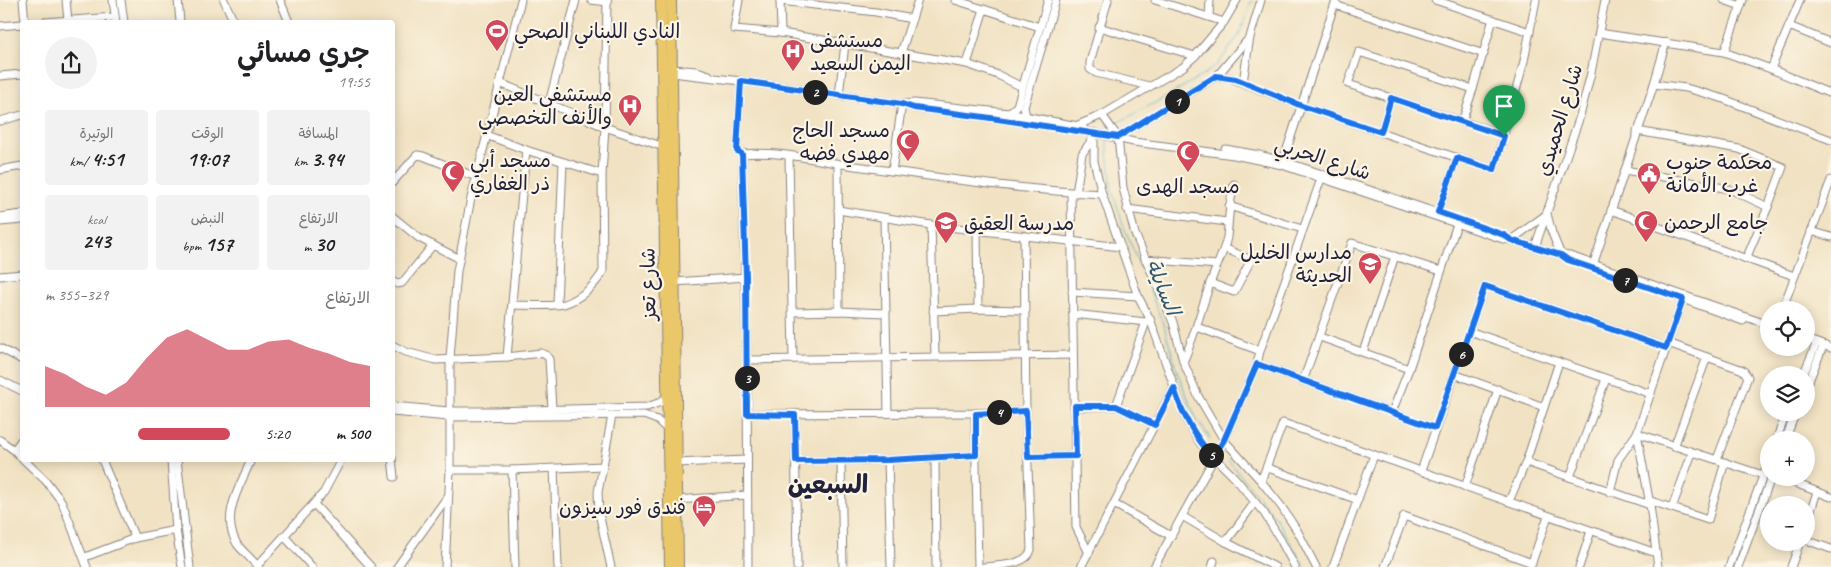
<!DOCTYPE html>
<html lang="ar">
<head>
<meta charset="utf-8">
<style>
	:root { --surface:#fff; --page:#f2f2f2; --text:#202124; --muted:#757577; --accent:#d1495b }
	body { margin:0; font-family:Caveat,"Playpen Sans Arabic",sans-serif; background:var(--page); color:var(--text); direction:rtl; height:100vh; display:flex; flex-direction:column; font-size:19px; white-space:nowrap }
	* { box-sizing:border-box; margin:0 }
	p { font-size:16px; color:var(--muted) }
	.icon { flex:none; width:28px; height:28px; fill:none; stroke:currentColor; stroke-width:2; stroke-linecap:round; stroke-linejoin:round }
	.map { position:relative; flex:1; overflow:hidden; direction:ltr }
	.drawer { position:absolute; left:20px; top:20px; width:375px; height:442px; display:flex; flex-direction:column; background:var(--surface); border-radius:5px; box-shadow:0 2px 12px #0003; direction:rtl }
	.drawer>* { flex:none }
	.buttons { position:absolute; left:1760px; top:301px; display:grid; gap:10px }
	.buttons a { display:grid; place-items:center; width:55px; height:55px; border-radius:50%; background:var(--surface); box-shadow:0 2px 12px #0003; font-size:25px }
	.pin { position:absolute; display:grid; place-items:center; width:42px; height:42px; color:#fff; margin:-51px -21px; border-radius:50% 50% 50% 0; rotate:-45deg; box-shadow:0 0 5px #0007 }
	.pin .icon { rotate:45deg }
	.km { position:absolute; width:25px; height:25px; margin:-12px; border-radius:50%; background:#222; color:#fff; font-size:14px; line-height:25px; text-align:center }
	.round { display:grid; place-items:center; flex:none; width:52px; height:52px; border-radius:26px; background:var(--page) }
	.head { display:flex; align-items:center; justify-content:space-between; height:85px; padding:0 25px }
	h1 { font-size:28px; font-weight:600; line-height:38px }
	.figures { display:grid; grid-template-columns:repeat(3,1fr); gap:8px; height:85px; padding:5px 25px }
	.figures div { display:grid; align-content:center; border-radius:5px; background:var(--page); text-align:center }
	.figures b { font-size:21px; font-weight:600 }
	.figures small { font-size:14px; font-weight:400 }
	.figures p { font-size:14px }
	.chart { height:140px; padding:10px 25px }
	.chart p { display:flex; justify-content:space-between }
	.chart svg { width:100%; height:90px; margin-top:5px; fill:var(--accent); opacity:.7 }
	ul { padding:0 25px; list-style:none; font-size:16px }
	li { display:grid; grid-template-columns:80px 60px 1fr; align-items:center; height:38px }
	li i { height:12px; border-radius:6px; background:var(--accent) }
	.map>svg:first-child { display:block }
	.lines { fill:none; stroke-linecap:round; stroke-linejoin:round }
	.stream { stroke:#42acc1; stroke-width:1 }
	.minor-casing { stroke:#8a827f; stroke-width:9 }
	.highway-casing { stroke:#8a827f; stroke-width:12 }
	.minor { stroke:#fff; stroke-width:7 }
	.highway { stroke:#eac769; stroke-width:10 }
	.route-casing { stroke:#fff; stroke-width:10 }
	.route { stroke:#1a73e8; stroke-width:6 }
	.labels { text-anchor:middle; stroke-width:4.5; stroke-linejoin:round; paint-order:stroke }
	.poi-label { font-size:20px; fill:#22223b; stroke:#fcf5e5; text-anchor:start }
	.street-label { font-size:20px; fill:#22223b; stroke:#fcf5e5 }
	.water-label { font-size:21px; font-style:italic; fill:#2f5971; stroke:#fcf5e5 }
	.district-label { font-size:25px; font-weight:bold; fill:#22223b; stroke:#fcf5e5 }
</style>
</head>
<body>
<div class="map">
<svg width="1831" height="567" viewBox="0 0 1831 567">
	<rect width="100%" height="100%" fill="#fcf5e5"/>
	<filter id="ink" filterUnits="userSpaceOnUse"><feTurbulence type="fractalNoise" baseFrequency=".02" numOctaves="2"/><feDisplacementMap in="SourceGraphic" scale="10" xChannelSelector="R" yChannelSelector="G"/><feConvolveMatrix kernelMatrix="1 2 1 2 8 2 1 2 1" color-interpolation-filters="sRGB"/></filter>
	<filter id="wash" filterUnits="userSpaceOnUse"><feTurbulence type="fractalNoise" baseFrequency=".0096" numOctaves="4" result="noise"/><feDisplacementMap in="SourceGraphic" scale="20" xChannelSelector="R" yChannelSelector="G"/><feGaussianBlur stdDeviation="1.12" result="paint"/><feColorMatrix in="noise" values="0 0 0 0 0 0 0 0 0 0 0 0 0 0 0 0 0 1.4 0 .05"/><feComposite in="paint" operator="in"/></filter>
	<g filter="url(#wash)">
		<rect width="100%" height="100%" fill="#f1e2c3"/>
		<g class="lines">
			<g class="stream">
				<polyline points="1117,123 1164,98 1206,73 1218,64 1239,35 1252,0"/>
				<polyline points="1107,142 1112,190 1122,222 1164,326 1178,374 1188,399 1197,420 1210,438"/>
				<polyline points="1228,460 1275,517 1305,567"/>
			</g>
		</g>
	</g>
	<g filter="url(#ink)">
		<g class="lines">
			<g class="minor-casing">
				<g id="minor">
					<polyline points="23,0 25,22"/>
					<polyline points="66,0 68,21"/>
					<polyline points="113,0 116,22"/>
					<polyline points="121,0 124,22"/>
					<polyline points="178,0 180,22"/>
					<polyline points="224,0 234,22"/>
					<polyline points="280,0 289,22"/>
					<polyline points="591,0 608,2"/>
					<polyline points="739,0 734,29 781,33 967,64 984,9"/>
					<polyline points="780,0 781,33"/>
					<polyline points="955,0 1040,27"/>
					<polyline points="1108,0 1090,62 1090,69 1096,73 1149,86"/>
					<polyline points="1155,0 1224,22"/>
					<polyline points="1435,0 1530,32"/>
					<polyline points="1724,0 1741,6"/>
					<polyline points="780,1 876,12 912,19"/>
					<polyline points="1335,5 1484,54"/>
					<polyline points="1209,17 1210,0"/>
					<polyline points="44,22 115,17"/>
					<polyline points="0,26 22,24"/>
					<polyline points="1789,26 1831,43"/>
					<polyline points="1099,27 1195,56"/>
					<polyline points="1599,33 1724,52 1771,69 1831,94"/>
					<polyline points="1724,52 1743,0"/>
					<polyline points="901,53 918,0"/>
					<polyline points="967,64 998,75 1022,87"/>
					<polyline points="672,69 697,71 709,75"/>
					<polyline points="1771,69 1800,0"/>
					<polyline points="672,73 741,81 902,104 914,108 984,117 1094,133 1134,142 1234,155 1282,165 1503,239 1511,240 1561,255 1570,256 1769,325"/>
					<polyline points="0,76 22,74"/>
					<polyline points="1217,76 1231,78 1302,106 1494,170 1524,61 1536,0"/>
					<polyline points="741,81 737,151 742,154"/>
					<polyline points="1243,82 1250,37"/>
					<polyline points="500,83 605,127 664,147"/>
					<polyline points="1654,84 1686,88 1721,98 1831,140"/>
					<polyline points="1473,89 1359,52 1348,84 1504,135"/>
					<polyline points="839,95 845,44"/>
					<polyline points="549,103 576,0"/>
					<polyline points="905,104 914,103 1009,113 1083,127"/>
					<polyline points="1009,113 1017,106 1048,0"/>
					<polyline points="1102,115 1118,137 1123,188 1135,234 1173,322 1183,361 1198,396 1224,440 1261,481 1281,506 1298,532 1316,567"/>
					<polyline points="1026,116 1024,107 1056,0"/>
					<polyline points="0,121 22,115"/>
					<polyline points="1462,122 1473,89 1493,19"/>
					<polyline points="1078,125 1102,115 1183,67 1195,56 1224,22 1237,0"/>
					<polyline points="1637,131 1739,149 1783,167 1768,207 1746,259"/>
					<polyline points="1381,132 1391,98"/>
					<polyline points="1094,133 1094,161 1102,194 1138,296 1150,319 1185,417 1200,443 1235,478 1264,513 1280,539 1295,567"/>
					<polyline points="486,135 526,150 602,174"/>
					<polyline points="1118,137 1217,76 1250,37 1261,0"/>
					<polyline points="1225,149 1259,155 1283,161 1468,223"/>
					<polyline points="789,156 793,358"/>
					<polyline points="1283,161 1336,0"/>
					<polyline points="838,164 839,311"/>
					<polyline points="0,170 22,166"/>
					<polyline points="1625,170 1724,188 1734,191 1768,207"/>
					<polyline points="892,171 902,104"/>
					<polyline points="392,183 417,155 423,156 476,177"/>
					<polyline points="1071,193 1076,527 1089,553"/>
					<polyline points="1076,193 1082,154 1093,138"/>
					<polyline points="1229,206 1302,229"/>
					<polyline points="1127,209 1227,222"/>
					<polyline points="838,210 931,225 1121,247"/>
					<polyline points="1611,210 1794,276"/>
					<polyline points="1438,212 1457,158"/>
					<polyline points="392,216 419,238 460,259"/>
					<polyline points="0,217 22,214"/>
					<polyline points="884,218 888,413"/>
					<polyline points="0,222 22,220"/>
					<polyline points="931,225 935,356"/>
					<polyline points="977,230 978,309"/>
					<polyline points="1811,231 1831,237"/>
					<polyline points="1511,240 1547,214 1552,233 1561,255 1564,257"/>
					<polyline points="1535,247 1580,116 1591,73 1605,0"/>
					<polyline points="1145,259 1217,265"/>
					<polyline points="1592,268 1654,84 1666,42"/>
					<polyline points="0,276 22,274"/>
					<polyline points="392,281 397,284 402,283 433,245"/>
					<polyline points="675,282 746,277"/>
					<polyline points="1210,283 1234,292 1251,260 1224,248"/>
					<polyline points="1072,292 1138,296"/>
					<polyline points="1677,297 1743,321"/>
					<polyline points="557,304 563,162"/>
					<path d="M512,305C524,305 554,307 564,304C580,299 596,285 603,271L602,174L605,127L607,0"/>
					<polyline points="1782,310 1831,180"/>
					<polyline points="933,311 978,309 1026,310"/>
					<polyline points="794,312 839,311 885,313"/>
					<polyline points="1073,314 1146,322"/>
					<polyline points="1197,327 1260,351"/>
					<polyline points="1469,331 1651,394"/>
					<polyline points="1320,337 1409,369"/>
					<polyline points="1806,339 1831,348"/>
					<polyline points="1668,343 1743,370 1748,377 1717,459"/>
					<polyline points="392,345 406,352 436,360 507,357 541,353 546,355 549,359 552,409"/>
					<polyline points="0,348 22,360"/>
					<polyline points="1363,352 1395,256"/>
					<polyline points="507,357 526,150"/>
					<polyline points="747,360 1073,355"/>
					<path d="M1184,360C1195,334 1201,310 1210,284C1215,268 1224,253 1227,237C1229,219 1229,202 1234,184"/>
					<polyline points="1257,364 1435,428"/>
					<polyline points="1454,374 1544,407"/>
					<polyline points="1803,375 1815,347"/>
					<polyline points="0,380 22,391"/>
					<polyline points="1303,381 1352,243 1441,271"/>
					<polyline points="1806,388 1822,349"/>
					<polyline points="392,406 449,411 492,411 647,407 661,402 668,394"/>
					<polyline points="1116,406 1146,322 1150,319"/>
					<polyline points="1075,407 1116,406 1155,425"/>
					<polyline points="392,412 449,417 644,415 657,420 669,431"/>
					<polyline points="1392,412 1409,369 1457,224"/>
					<polyline points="975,413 978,567"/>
					<polyline points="747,414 975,413 1026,411"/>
					<polyline points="795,415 797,567"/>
					<polyline points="1637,433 1650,505 1658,567"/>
					<path d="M1637,433C1679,448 1721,461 1763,475"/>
					<polyline points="0,440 14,450 22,458"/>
					<polyline points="1776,440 1787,412"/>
					<polyline points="1785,440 1796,412"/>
					<polyline points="1674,447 1707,357"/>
					<polyline points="14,450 22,439"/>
					<polyline points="1028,457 1076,456"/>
					<polyline points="392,458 394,477"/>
					<polyline points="935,458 936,567"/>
					<polyline points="24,460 46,481 62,502 87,567"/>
					<polyline points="102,460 135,538"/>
					<polyline points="171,460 176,530 182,567"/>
					<polyline points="177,460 190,567"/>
					<path d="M251,460C240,487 220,515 237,544C243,552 252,559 258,567"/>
					<polyline points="888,460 891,567"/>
					<polyline points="796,461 888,460 976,455"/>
					<polyline points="841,461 843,567"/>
					<polyline points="1526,462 1650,505"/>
					<polyline points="676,463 746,460"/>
					<polyline points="603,466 598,492 599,513 611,567"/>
					<polyline points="554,468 558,567"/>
					<polyline points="1268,468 1358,500"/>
					<polyline points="450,470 512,470 603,466 612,415"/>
					<polyline points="512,470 515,567"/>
					<polyline points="1421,471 1485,286 1667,348"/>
					<polyline points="1570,477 1606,379"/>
					<polyline points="1782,478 1831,497"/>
					<polyline points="1261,481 1283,423 1656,553"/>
					<polyline points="1465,487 1498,389"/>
					<polyline points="1610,492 1618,460 1637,433 1683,299"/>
					<polyline points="677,500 747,495"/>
					<polyline points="1648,500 1708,520 1725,462"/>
					<polyline points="1509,501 1526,462 1559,362"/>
					<polyline points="314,504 371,567"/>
					<polyline points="1114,504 1171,536"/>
					<polyline points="1672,508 1692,453"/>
					<polyline points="1182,516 1226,542 1275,567"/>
					<polyline points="1806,525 1817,492"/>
					<polyline points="284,536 312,567"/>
					<polyline points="1806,540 1831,549"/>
					<polyline points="1226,542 1255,502"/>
					<polyline points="85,557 135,538 176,530"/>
					<polyline points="1531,565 1548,516"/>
					<polyline points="257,566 324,492 341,460"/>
					<polyline points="397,567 448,496"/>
					<polyline points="445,567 450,470 450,358 457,271 471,198 521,0"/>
					<path d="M748,567L747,360L742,154C779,150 818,161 855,166C937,177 1019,190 1102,194"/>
					<path d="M984,567C999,565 1026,566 1031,550L1026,411L1024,236"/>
					<polyline points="1081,567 1174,387"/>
					<polyline points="1154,567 1224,440 1257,364 1260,351 1321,179"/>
					<polyline points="1212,567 1214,561"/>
					<polyline points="1333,567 1374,455"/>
					<polyline points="1385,567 1404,516 1532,563"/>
					<polyline points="1579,567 1591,531"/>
					<polyline points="1729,567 1769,460"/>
					<polyline points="1738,567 1771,478"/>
					<polyline points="1791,567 1800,542"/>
				</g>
			</g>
			<g class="highway-casing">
				<g id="highway">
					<polyline points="661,0 670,567"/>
					<polyline points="671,0 678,567"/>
				</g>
			</g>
			<use href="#minor" class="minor"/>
			<use href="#highway" class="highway"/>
		</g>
	</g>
	<g class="lines" filter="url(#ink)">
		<g class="route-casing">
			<path id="route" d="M1216,76L1236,79L1302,106L1381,132L1391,98L1504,136L1494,170L1457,158L1438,212L1504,235L1511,240L1561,255L1568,260L1683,299L1666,348L1485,286L1435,428L1257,364L1224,440L1213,457C1194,436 1182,414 1174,388L1155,425L1116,406H1075L1076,456L1028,457L1026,411L976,414V455L888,460L796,461L795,415L747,414L746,277L742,154L737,151L741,81L902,104L914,108L984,117L1118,137Z"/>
		</g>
		<use href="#route" class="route"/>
	</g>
	<defs>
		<g id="stadium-pin" transform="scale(1.25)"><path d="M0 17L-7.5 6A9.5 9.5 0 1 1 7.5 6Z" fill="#d1495b" stroke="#fcf5e5"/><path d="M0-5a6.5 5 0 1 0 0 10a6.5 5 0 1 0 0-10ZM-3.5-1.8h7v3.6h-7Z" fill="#fff"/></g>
		<g id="hospital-pin" transform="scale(1.25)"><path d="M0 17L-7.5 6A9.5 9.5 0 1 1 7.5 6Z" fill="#d1495b" stroke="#fcf5e5"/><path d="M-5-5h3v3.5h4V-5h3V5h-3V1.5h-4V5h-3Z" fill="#fff"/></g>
		<g id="mosque-pin" transform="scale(1.25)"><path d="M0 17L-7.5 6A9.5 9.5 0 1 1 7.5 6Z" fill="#d1495b" stroke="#fcf5e5"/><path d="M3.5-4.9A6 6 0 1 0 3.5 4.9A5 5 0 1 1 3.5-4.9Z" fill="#fff"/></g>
		<g id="civic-pin" transform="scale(1.25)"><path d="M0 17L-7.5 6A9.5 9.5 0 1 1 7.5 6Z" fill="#d1495b" stroke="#fcf5e5"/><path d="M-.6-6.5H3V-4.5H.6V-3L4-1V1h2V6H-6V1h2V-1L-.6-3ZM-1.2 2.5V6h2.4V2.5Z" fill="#fff"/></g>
		<g id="school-pin" transform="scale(1.25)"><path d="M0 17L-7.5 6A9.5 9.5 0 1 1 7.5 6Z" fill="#d1495b" stroke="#fcf5e5"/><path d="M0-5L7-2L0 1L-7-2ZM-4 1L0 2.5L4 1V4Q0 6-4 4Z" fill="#fff"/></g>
		<g id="hotel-pin" transform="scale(1.25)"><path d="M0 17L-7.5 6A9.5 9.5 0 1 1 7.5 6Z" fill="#d1495b" stroke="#fcf5e5"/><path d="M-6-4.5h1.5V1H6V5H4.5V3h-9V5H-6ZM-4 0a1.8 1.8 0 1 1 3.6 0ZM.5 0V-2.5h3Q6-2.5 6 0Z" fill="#fff"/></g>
	</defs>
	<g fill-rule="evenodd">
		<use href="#stadium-pin" x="497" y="31"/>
		<use href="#hospital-pin" x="793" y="51"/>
		<use href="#hospital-pin" x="630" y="106"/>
		<use href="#mosque-pin" x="908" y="141"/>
		<use href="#mosque-pin" x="1188" y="152"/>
		<use href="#mosque-pin" x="453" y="172"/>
		<use href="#civic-pin" x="1649" y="174"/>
		<use href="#mosque-pin" x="1646" y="222"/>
		<use href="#school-pin" x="946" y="223"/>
		<use href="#school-pin" x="1370" y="264"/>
		<use href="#hotel-pin" x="704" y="507"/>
	</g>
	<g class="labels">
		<g class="poi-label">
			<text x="514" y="38">النادي اللبناني الصحي</text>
			<text x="810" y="47">مستشفى<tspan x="810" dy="23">اليمن السعيد</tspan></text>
			<text x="612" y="101" text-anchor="end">مستشفى العين<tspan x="612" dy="23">والأنف التخصصي</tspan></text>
			<text x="890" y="137" text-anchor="end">مسجد الحاج<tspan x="890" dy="23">مهدي فضه</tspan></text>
			<text x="470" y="167">مسجد أبي<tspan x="470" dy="23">ذر الغفاري</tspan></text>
			<text x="1666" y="169">محكمة جنوب<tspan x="1666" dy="23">غرب الأمانة</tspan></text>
			<text x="1188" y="193" text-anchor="middle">مسجد الهدى</text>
			<text x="1664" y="229">جامع الرحمن</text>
			<text x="964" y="230">مدرسة العقيق</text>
			<text x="1352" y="259" text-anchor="end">مدارس الخليل<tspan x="1352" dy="23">الحديثة</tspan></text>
			<text x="686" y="514" text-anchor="end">فندق فور سيزون</text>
		</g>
		<g class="street-label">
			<text transform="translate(1559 120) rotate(-73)" y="7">شارع الحميدي</text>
			<text transform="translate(1323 158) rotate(18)" y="7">شارع الحربي</text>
			<text transform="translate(648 284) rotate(-91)" y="7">شارع تعز</text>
		</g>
		<g class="water-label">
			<text transform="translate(1163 287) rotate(68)" y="7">السايلة</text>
		</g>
		<g class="district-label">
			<text x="828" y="493">السبعين</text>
		</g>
	</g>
</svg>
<div class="buttons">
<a><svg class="icon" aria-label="locate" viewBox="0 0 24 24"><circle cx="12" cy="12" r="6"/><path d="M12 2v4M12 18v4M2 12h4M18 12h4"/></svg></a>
<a><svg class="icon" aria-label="layers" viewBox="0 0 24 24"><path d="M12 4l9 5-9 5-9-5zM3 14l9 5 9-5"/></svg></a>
<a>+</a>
<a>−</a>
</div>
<div class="pin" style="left:1504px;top:136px;background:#1e9e55"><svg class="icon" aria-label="arrive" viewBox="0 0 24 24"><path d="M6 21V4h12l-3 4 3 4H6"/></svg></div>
<b class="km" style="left:1177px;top:101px">1</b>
<b class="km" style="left:815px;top:92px">2</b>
<b class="km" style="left:747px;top:378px">3</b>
<b class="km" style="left:999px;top:412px">4</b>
<b class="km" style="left:1211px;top:455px">5</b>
<b class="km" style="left:1461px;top:354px">6</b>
<b class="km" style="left:1625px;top:280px">7</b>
<section class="drawer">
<div class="head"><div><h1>جري مسائي</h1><p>19:55</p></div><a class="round"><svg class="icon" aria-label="share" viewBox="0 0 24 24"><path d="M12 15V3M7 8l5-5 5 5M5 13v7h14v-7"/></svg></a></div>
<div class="figures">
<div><p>المسافة</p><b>3.94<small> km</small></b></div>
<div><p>الوقت</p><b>19:07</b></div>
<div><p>الوتيرة</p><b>4:51<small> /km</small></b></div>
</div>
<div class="figures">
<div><p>الارتفاع</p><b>30<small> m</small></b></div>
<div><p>النبض</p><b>157<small> bpm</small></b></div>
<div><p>kcal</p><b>243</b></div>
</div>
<div class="chart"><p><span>الارتفاع</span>329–355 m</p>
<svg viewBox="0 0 160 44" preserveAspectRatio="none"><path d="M0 44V24L10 28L20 34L30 38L40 32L50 20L60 10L70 6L80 11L90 16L100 16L110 12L120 11L130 15L140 18L150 22L160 24V44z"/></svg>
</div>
<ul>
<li><b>500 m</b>5:20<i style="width:50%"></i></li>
</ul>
</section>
</div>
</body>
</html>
